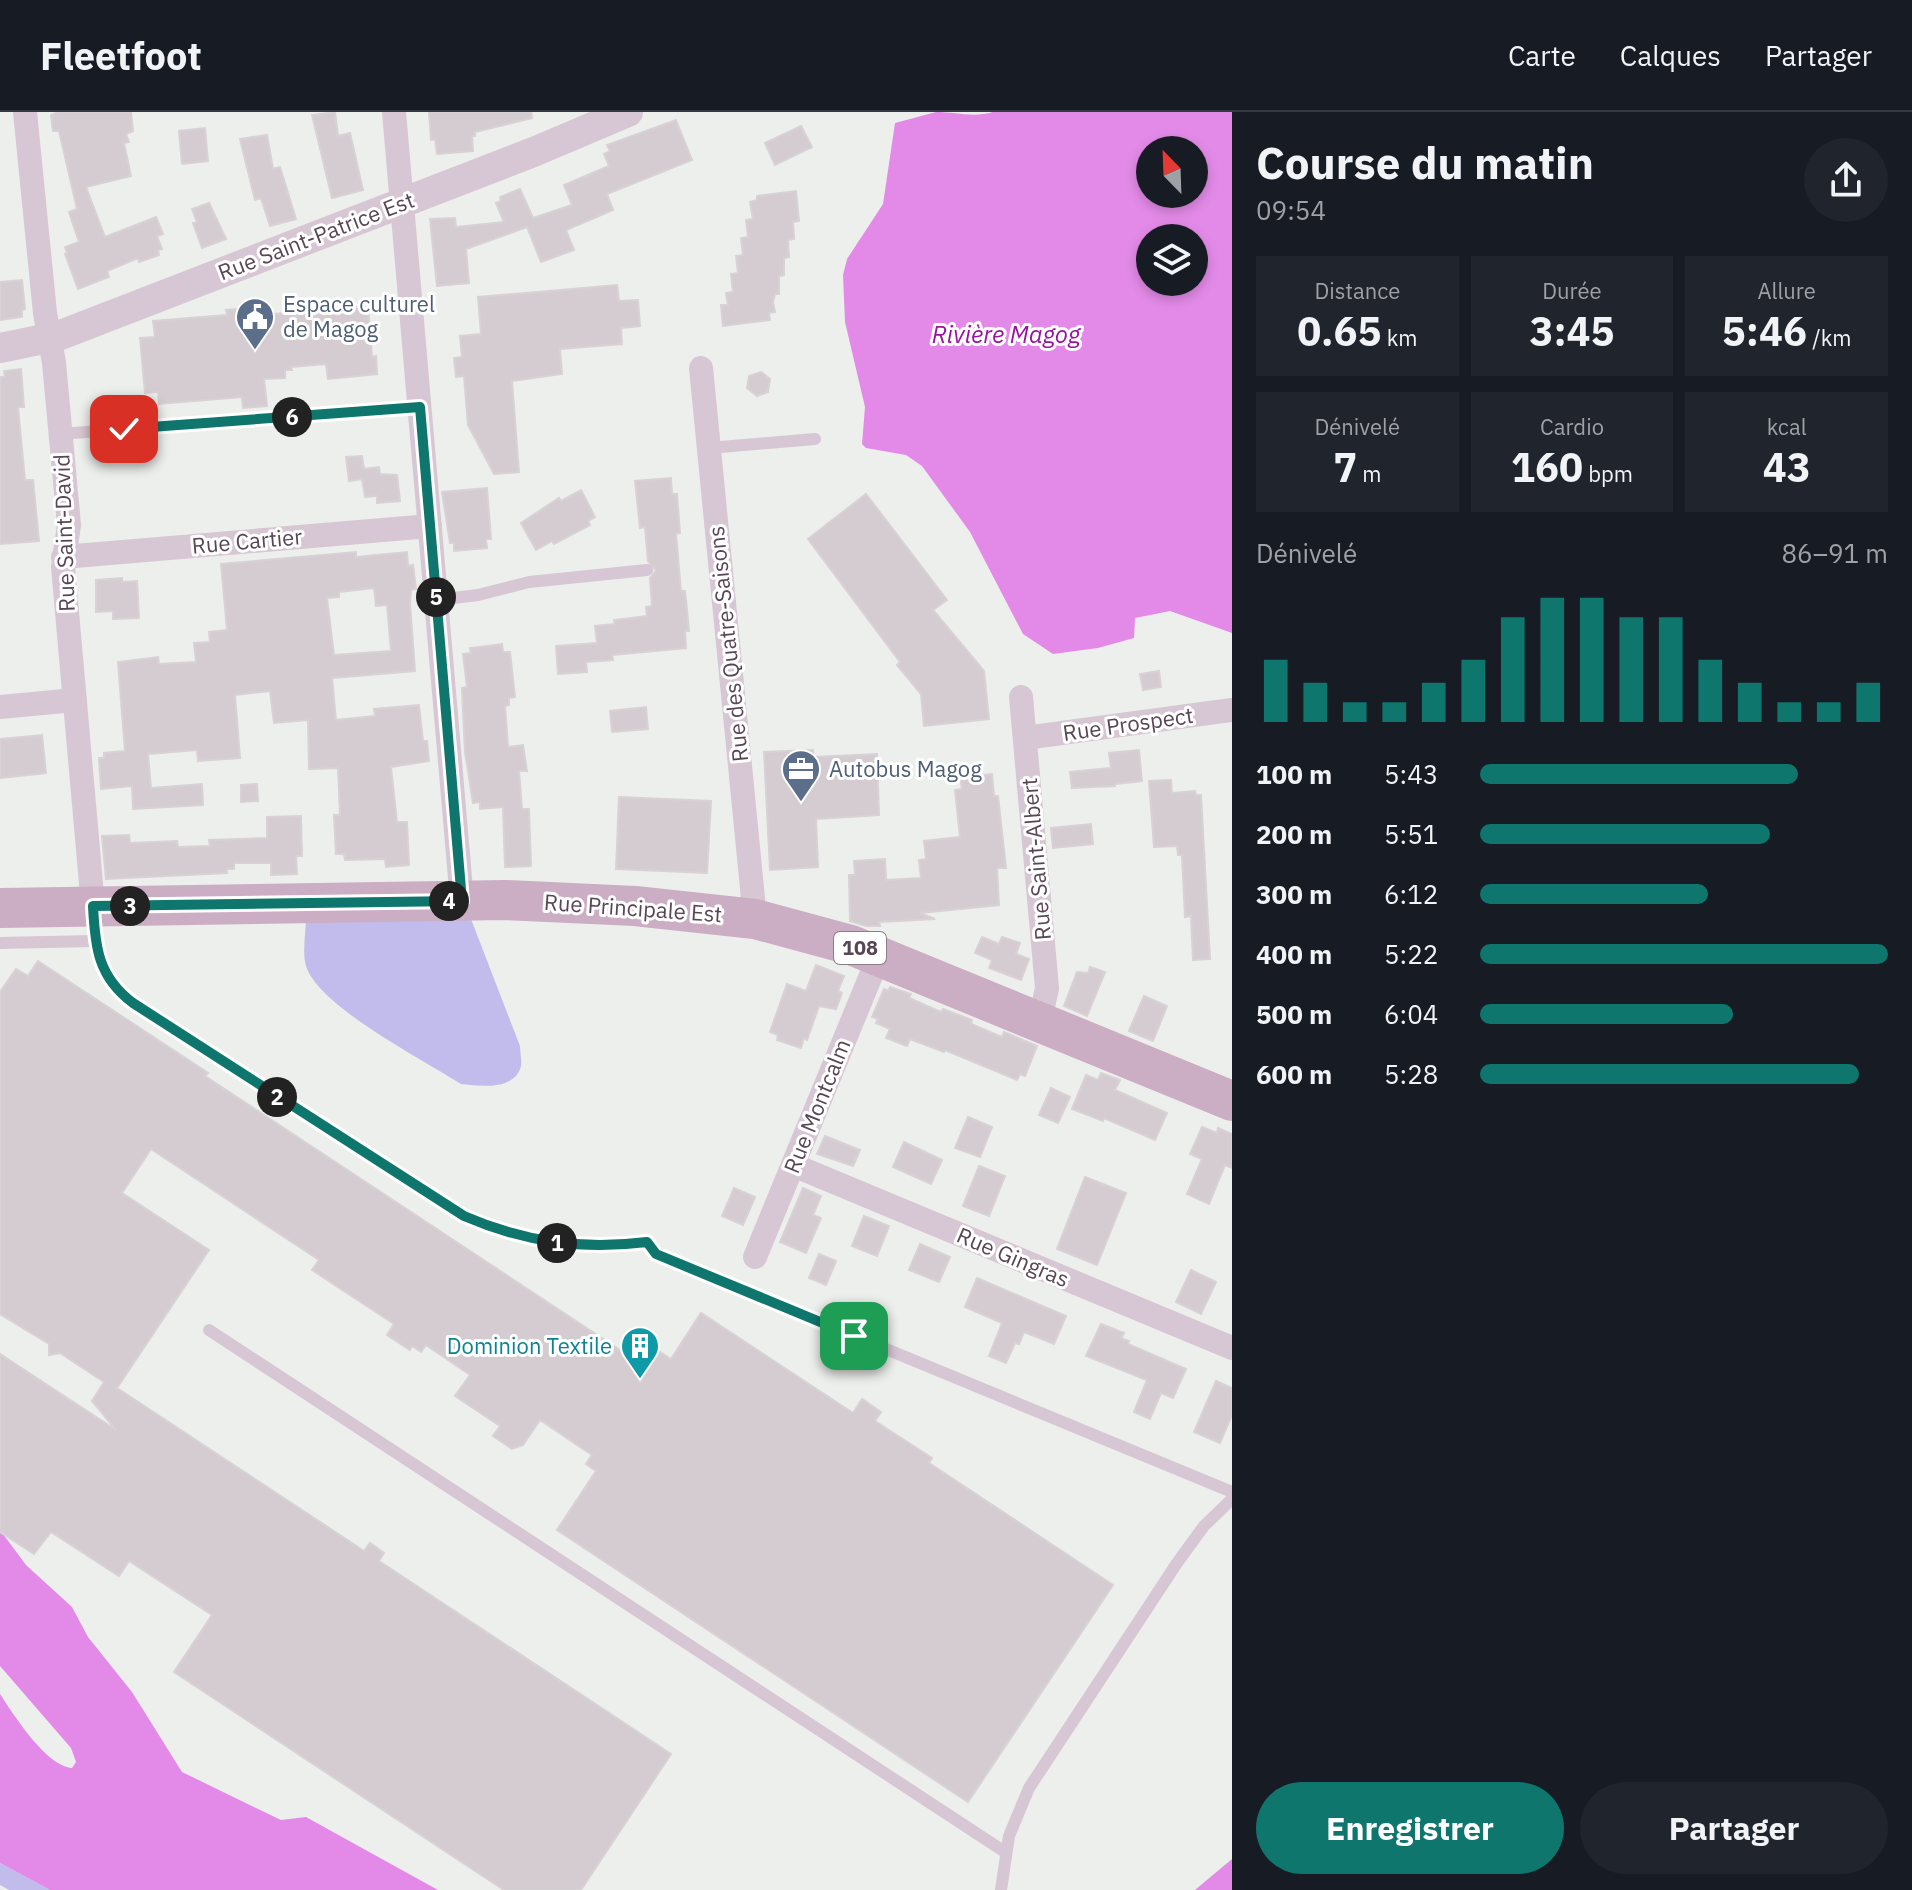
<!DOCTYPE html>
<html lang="fr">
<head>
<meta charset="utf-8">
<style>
	:root { --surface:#171b24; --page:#20242c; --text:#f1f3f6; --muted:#9ea1a6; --line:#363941; --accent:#0f766e }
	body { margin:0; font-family:"IBM Plex Sans",sans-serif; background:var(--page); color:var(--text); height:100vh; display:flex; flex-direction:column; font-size:30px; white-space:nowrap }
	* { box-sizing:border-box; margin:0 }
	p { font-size:26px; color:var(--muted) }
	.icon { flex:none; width:44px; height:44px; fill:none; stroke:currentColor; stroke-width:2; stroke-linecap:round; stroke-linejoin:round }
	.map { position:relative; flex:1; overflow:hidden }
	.panel { display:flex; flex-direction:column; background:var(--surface); width:680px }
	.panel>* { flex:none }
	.needle { width:52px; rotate:337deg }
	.fabs { position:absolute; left:1136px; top:24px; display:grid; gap:16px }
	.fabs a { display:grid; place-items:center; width:72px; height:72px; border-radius:50%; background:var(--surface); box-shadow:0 4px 12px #0003; font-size:40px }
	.pin { position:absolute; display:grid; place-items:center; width:68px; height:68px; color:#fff; margin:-34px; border-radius:16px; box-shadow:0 4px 12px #0006 }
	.km { position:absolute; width:40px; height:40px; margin:-20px; border-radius:50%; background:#222; color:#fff; font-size:22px; line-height:40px; text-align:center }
	.round { display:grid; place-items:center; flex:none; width:84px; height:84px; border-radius:42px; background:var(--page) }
	.summary { display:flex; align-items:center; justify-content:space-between; height:136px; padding:0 24px }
	h1 { font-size:44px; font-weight:800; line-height:60px }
	.stats { display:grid; grid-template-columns:repeat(3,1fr); gap:12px; height:136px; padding:8px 24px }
	.stats div { display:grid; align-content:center; border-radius:0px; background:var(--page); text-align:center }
	.stats b { font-size:40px; font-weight:800 }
	.stats small { font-size:22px; font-weight:400 }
	.stats p { font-size:22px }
	.chart { height:224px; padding:16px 24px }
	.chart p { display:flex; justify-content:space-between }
	.chart svg { width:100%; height:144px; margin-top:8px; stroke:var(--accent); stroke-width:6 }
	.cta { display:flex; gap:16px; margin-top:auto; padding:16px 24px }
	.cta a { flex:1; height:92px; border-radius:48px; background:var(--accent); color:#fff; font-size:32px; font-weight:800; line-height:92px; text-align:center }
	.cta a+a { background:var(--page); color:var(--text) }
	ul { padding:0 24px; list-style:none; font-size:26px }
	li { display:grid; grid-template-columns:128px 96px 1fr; align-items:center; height:60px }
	li i { height:20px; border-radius:10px; background:var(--accent) }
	header { display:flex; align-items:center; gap:48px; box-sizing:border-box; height:112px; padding:0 40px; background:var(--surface); border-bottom:2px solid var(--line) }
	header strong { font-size:38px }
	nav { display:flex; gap:44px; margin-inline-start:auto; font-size:28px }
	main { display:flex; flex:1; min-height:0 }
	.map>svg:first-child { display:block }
	.green { fill:#c2bcec }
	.water { fill:#e38ae8; fill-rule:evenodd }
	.building { fill:#d4ccd1; stroke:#d8d1d5; stroke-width:2; fill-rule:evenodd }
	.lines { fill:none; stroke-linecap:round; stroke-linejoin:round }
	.service { stroke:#d7c6d3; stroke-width:12 }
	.minor { stroke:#d7c6d3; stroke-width:24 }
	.tertiary { stroke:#d7c6d3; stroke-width:30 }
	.primary { stroke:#cbadc4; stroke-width:40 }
	.route-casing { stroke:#fff; stroke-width:16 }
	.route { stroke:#0f766e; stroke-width:10 }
	.labels { text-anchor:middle; stroke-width:6; stroke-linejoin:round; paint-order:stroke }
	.shield { fill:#fff; stroke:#8b7e88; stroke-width:2 }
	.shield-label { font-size:20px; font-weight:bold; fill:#594655 }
	.street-label { font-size:22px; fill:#594655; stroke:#fff }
	.service-label { font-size:22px; fill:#4e5e75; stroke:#fff; text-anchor:start }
	.culture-label { font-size:22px; fill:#0d838f; stroke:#fff; text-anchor:end }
	.water-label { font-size:24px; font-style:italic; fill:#9a12a0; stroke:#fff }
</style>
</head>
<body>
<header>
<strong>Fleetfoot</strong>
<nav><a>Carte</a><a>Calques</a><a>Partager</a></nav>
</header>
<main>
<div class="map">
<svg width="1232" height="1778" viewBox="0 0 1232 1778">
	<rect width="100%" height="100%" fill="#edefec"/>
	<g class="green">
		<path d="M306,805L471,807L520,934C520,940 522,949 521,954C515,979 479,974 461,972C425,949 318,894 306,854C302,840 306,820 306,805Z"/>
		<polygon points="0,1751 50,1778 9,1778 0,1773"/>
	</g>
	<g class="water">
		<path d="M936,0C957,0 973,6 993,0H1232V521L1170,499L1135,506L1134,526L1098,536L1053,542L1023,522L970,420L922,354L906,343L866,336L862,332L865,295L845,210L843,163L847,147L883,92L895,11ZM1150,38H1194V82H1150ZM1150,126H1194V170H1150Z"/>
		<path d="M0,1418L26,1453L72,1495L88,1525L132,1580L182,1660L281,1708L306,1705L438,1778H50L0,1751V1582C14,1603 46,1654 72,1656L76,1650L71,1636L0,1554Z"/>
		<polygon points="1232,1747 1232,1778 1195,1778"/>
	</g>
	<g class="building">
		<polygon points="58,0 131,0 133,19 126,22 129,30 124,31 131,64 86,75 105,125 156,105 163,122 157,124 162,137 158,138 159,143 139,150 138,146 107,159 109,165 78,177 65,142 67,141 65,135 79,130 69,100 77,97 59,19 53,19 51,3"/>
		<polygon points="335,0 338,24 350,21 363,78 332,86 312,3"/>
		<polygon points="429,0 531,0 532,6 475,20 475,24 472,24 473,39 437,42 435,27 431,28"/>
		<polygon points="676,8 692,48 607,82 613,98 566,118 574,138 541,150 527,115 466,137 469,171 437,174 430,107 455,106 456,115 504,110 496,91 501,89 500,85 520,77 533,106 572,93 564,73 609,54 604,42 610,39 607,33"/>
		<polygon points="801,14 812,35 775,53 765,31"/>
		<polygon points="205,16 208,49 182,52 179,19"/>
		<polygon points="267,23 273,57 280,55 296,107 270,114 261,86 255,88 240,27"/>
		<polygon points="796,79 799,109 793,110 794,127 788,128 789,145 784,146 784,163 779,164 779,182 775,182 773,190 775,200 769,201 770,208 723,214 721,193 728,193 726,181 733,180 731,162 738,161 736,144 743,143 741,126 748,125 746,108 753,107 750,90 757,88 757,84"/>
		<polygon points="209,91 226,127 202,136 193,111 197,110 192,97"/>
		<polygon points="22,168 25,197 22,198 22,205 0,208 0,170"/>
		<polygon points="617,173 619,189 638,188 640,214 621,216 622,232 560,237 562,262 512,269 519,360 494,362 468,313 464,264 456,265 454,246 462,245 460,224 481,222 478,185"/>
		<polygon points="368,194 372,245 376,244 377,262 328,267 326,252 291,255 292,258 285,258 285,266 264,267 267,294 243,296 242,285 159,292 158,280 145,281 140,226 155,225 153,209 227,203 226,198 262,195 262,203"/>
		<polygon points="21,257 24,295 18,295 25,368 33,368 39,429 0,432 0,265 5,265 4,259"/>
		<polygon points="761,260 770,267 768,280 757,284 747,276 749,264"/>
		<polygon points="362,344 364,357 379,355 380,362 397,363 400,389 377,391 377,384 365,385 362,367 349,369 346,345"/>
		<polygon points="671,366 672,382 677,382 679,407 680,421 676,422 681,479 685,479 686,488 689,519 685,519 686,536 612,543 613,548 586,550 587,560 558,562 556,534 597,531 595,514 615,512 614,508 647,504 646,495 652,494 650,466 656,458 648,449 645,415 640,416 635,369"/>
		<polygon points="487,376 491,427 486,427 487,436 454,439 454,431 450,431 442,380"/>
		<polygon points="581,378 595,405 588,409 590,413 554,432 552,429 536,438 521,411 559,386 561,389"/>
		<polygon points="866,382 947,488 933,498 984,559 989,607 924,614 921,582 897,553 900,550 808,427"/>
		<path d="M356,440V445L407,440L408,454L413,453L416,477L411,478L410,491L415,559L332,566L336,608L375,604L374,597L419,593L423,629H427L429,649L391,655L397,710H407L409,753L386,755L385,747L345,748L344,742H336L334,703H340L338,656L309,657L308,608L274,611L270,579L235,583L240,646L198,649L197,638L148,642L151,676L202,672L203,693L133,697L132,674L101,677L99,646H104V641L125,639L118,550L158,545L159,552L196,550L194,531L210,530L209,520L227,518L221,452ZM374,476L376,494L387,493L391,539L334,543L327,486L339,485V480Z"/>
		<polygon points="122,466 122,470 137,469 139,506 113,507 113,499 96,500 96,468"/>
		<polygon points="502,532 503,540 510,540 515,585 509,586 509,593 505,594 508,635 523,633 527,659 519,659 522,697 529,697 531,754 505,755 503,695 480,697 480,690 473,691 465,640 462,576 467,575 463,542 471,541 470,536"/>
		<polygon points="1159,559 1161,575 1143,578 1140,562"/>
		<polygon points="646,595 648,617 612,620 610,599"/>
		<polygon points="42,623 46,661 0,666 0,627"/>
		<polygon points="813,638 813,645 877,642 879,703 816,707 818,755 770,758 764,640"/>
		<polygon points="1139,638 1142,669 1115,672 1115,674 1072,676 1070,660 1111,656 1109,641"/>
		<polygon points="992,662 994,684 998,684 1006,756 997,756 999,793 920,801 935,807 879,810 880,814 866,814 850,809 849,763 855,763 854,749 885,747 886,768 921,766 919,748 926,747 924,729 960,725 955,678 962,677 960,665"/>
		<polygon points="1171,668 1172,681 1195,679 1196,683 1201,683 1210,847 1193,848 1191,804 1185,805 1182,743 1178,743 1177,734 1154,735 1149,669"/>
		<polygon points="257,672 258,689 241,690 241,673"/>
		<polygon points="619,685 711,689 707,761 616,757"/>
		<polygon points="301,704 302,744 296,744 297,762 271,763 271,751 234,751 234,757 227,757 227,761 106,767 102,724 129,723 130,731 177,729 178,735 210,734 209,728 267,726 267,705"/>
		<polygon points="1091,712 1093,732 1053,736 1051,716"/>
		<polygon points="982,825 999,832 1002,825 1020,831 1016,842 1029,847 1021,868 989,856 992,848 975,841"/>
		<polygon points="38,849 208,961 205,964 626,1242 637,1225 671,1247 701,1201 853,1301 862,1287 881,1300 875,1309 932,1346 929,1351 1113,1473 968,1690 557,1418 596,1359 586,1352 592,1343 540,1308 523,1333 512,1337 493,1324 500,1314 455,1284 470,1263 426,1233 421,1240 412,1234 410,1238 387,1223 394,1212 312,1158 319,1148 151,1037 122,1081 209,1138 117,1276 364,1439 370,1431 384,1441 379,1449 671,1642 581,1778 504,1778 174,1560 212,1503 129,1449 119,1464 51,1420 34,1442 0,1420 0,1242 116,1318 92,1289 104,1270 60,1241 49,1243 49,1232 0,1202 0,880 16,857 28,864"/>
		<polygon points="816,853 844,864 838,879 842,881 836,897 819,894 807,928 804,926 801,936 777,928 778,923 770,920 787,872 806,879"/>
		<polygon points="1090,855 1105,860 1087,904 1064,894 1077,860 1088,861"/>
		<polygon points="890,875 911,882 909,886 941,900 943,897 972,908 971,912 1002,925 1004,920 1037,934 1025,964 1020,962 1017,968 945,938 944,940 910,927 907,934 886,926 890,917 876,911 878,907 872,905 884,877 888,879"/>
		<polygon points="1144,884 1167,894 1153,929 1129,919"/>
		<polygon points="1101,961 1120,968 1115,978 1167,1001 1155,1028 1104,1006 1103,1009 1072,997 1086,963 1098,968"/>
		<polygon points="1051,976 1070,985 1058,1011 1039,1003"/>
		<polygon points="968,1005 992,1015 980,1045 955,1036"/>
		<polygon points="1202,1015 1217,1021 1218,1016 1232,1022 1232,1056 1225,1053 1209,1092 1187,1082 1202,1047 1190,1042"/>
		<polygon points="825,1024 860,1038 853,1054 817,1042"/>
		<polygon points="904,1030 942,1048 931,1072 893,1055"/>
		<polygon points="979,1054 1005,1064 989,1104 963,1094"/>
		<polygon points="1085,1065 1126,1081 1097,1153 1057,1137"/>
		<polygon points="734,1076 755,1085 743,1113 722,1104"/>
		<polygon points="803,1076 821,1084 813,1103 821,1106 806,1141 780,1130"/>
		<polygon points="864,1104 889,1114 877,1144 852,1134"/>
		<polygon points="920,1132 950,1145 939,1170 909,1158"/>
		<polygon points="819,1142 836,1149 826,1173 809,1166"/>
		<polygon points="1191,1158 1216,1170 1201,1202 1176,1190"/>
		<polygon points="977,1166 1066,1204 1054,1232 1024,1220 1019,1232 1015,1231 1006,1251 989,1244 1002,1211 965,1195"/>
		<polygon points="1101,1212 1124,1221 1121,1226 1129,1229 1128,1232 1186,1257 1173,1286 1161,1281 1150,1307 1134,1300 1147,1268 1086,1244"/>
		<polygon points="1216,1269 1232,1276 1232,1303 1220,1331 1194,1320"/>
	</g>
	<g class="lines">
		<g class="service">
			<polyline points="60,322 420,295"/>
			<polyline points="709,336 815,327"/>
			<polyline points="437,488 478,483 529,470 647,458"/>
			<path d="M94,801C95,834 98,857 121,882L464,1104C524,1130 582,1137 647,1130L656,1142L1232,1380"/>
			<polyline points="0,831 94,829"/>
			<polyline points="209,1218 1005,1740"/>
			<polyline points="1001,1778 1009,1724 1029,1676 1177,1451 1204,1414 1232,1387"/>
		</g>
		<g class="minor">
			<polyline points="25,0 45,201 54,251 69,413 63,455 93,794"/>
			<polyline points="394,0 462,789"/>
			<polyline points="701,256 755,807"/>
			<polyline points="63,445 430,414"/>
			<polyline points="1021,585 1047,876 1040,909"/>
			<polyline points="0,595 75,588"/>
			<polyline points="1025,626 1232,598"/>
			<polyline points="793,1053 1232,1236"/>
			<polyline points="755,1145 879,844"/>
		</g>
		<polyline class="tertiary" points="0,236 58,224 536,39 628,0"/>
		<polyline class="primary" points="0,796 505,788 635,794 755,807 851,833 1232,989"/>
	</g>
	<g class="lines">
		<g class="route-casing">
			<path id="route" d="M124,317L420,295L462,789L93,794C95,835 98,865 133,891L464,1104C524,1130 582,1138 647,1130L656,1142L854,1224"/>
		</g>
		<use href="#route" class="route"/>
	</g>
	<defs>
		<g id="civic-pin" transform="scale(2)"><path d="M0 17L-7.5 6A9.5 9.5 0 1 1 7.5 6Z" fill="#5c6f8a" stroke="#fff"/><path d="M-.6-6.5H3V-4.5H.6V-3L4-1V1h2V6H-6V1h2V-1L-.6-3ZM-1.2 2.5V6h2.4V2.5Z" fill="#fff"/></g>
		<g id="office-pin" transform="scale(2)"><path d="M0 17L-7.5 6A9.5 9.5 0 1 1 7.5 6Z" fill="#5c6f8a" stroke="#fff"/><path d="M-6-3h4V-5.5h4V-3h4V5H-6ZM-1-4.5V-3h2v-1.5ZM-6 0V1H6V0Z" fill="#fff"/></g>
		<g id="building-pin" transform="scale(2)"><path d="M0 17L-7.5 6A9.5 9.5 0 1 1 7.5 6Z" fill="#0f9aa8" stroke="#fff"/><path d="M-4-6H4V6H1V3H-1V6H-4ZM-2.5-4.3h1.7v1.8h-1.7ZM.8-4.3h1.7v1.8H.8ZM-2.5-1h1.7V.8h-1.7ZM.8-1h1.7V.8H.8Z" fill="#fff"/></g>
	</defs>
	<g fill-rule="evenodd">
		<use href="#civic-pin" x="255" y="205"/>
		<use href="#office-pin" x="801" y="657"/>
		<use href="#building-pin" x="640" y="1234"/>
	</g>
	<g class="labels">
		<rect class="shield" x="834" y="820" width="52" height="32" rx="6"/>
		<g class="shield-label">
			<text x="860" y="843">108</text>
		</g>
		<g class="street-label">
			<text transform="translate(316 124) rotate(-21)" y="8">Rue Saint-Patrice Est</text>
			<text transform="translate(64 421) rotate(-92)" y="8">Rue Saint-David</text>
			<text transform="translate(247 429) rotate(-5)" y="8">Rue Cartier</text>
			<text transform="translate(728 532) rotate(-96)" y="8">Rue des Quatre-Saisons</text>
			<text transform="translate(1128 612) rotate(-8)" y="8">Rue Prospect</text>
			<text transform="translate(1036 747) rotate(-95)" y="8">Rue Saint-Albert</text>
			<text transform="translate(633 796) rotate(4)" y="8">Rue Principale Est</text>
			<text transform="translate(817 994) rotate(-68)" y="8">Rue Montcalm</text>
			<text transform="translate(1013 1145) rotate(23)" y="8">Rue Gingras</text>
		</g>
		<g class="service-label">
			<text x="283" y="200">Espace culturel<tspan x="283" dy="25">de Magog</tspan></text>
			<text x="829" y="665">Autobus Magog</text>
		</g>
		<g class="culture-label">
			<text x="612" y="1242">Dominion Textile</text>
		</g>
		<g class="water-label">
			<text x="1006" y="231">Rivière Magog</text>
		</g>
	</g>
</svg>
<div class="fabs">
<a><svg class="needle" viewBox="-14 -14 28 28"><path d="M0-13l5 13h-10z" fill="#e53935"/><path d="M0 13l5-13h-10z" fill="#9ea1a6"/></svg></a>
<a><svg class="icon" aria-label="layers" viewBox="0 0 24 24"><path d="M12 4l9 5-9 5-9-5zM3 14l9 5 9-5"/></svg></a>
</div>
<div class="pin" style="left:854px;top:1224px;background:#1e9e55"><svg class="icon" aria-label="arrive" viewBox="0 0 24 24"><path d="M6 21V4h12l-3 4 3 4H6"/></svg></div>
<div class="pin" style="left:124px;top:317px;background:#d93025"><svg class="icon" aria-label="check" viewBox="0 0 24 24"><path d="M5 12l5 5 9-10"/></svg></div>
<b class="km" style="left:557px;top:1131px">1</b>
<b class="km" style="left:277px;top:985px">2</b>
<b class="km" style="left:130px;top:794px">3</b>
<b class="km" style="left:449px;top:789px">4</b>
<b class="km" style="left:436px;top:485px">5</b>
<b class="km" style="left:292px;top:305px">6</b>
</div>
<section class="panel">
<div class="summary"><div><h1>Course du matin</h1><p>09:54</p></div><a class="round"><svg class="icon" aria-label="share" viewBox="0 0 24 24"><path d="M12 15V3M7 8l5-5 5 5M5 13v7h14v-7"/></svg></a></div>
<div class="stats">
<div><p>Distance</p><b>0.65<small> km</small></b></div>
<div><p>Durée</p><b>3:45</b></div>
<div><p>Allure</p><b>5:46<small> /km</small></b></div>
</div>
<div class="stats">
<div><p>Dénivelé</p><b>7<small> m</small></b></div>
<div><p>Cardio</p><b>160<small> bpm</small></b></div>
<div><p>kcal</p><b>43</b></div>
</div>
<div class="chart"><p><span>Dénivelé</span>86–91 m</p>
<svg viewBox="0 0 160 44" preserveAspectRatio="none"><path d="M5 44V25M15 44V32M25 44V38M35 44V38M45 44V32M55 44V25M65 44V12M75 44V6M85 44V6M95 44V12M105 44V12M115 44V25M125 44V32M135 44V38M145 44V38M155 44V32"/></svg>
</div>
<ul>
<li><b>100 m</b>5:43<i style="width:78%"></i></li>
<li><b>200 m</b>5:51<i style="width:71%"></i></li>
<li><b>300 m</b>6:12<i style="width:56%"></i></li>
<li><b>400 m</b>5:22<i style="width:100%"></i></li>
<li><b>500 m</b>6:04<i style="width:62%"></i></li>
<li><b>600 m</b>5:28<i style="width:93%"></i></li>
</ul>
<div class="cta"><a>Enregistrer</a><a>Partager</a></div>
</section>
</main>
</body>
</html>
